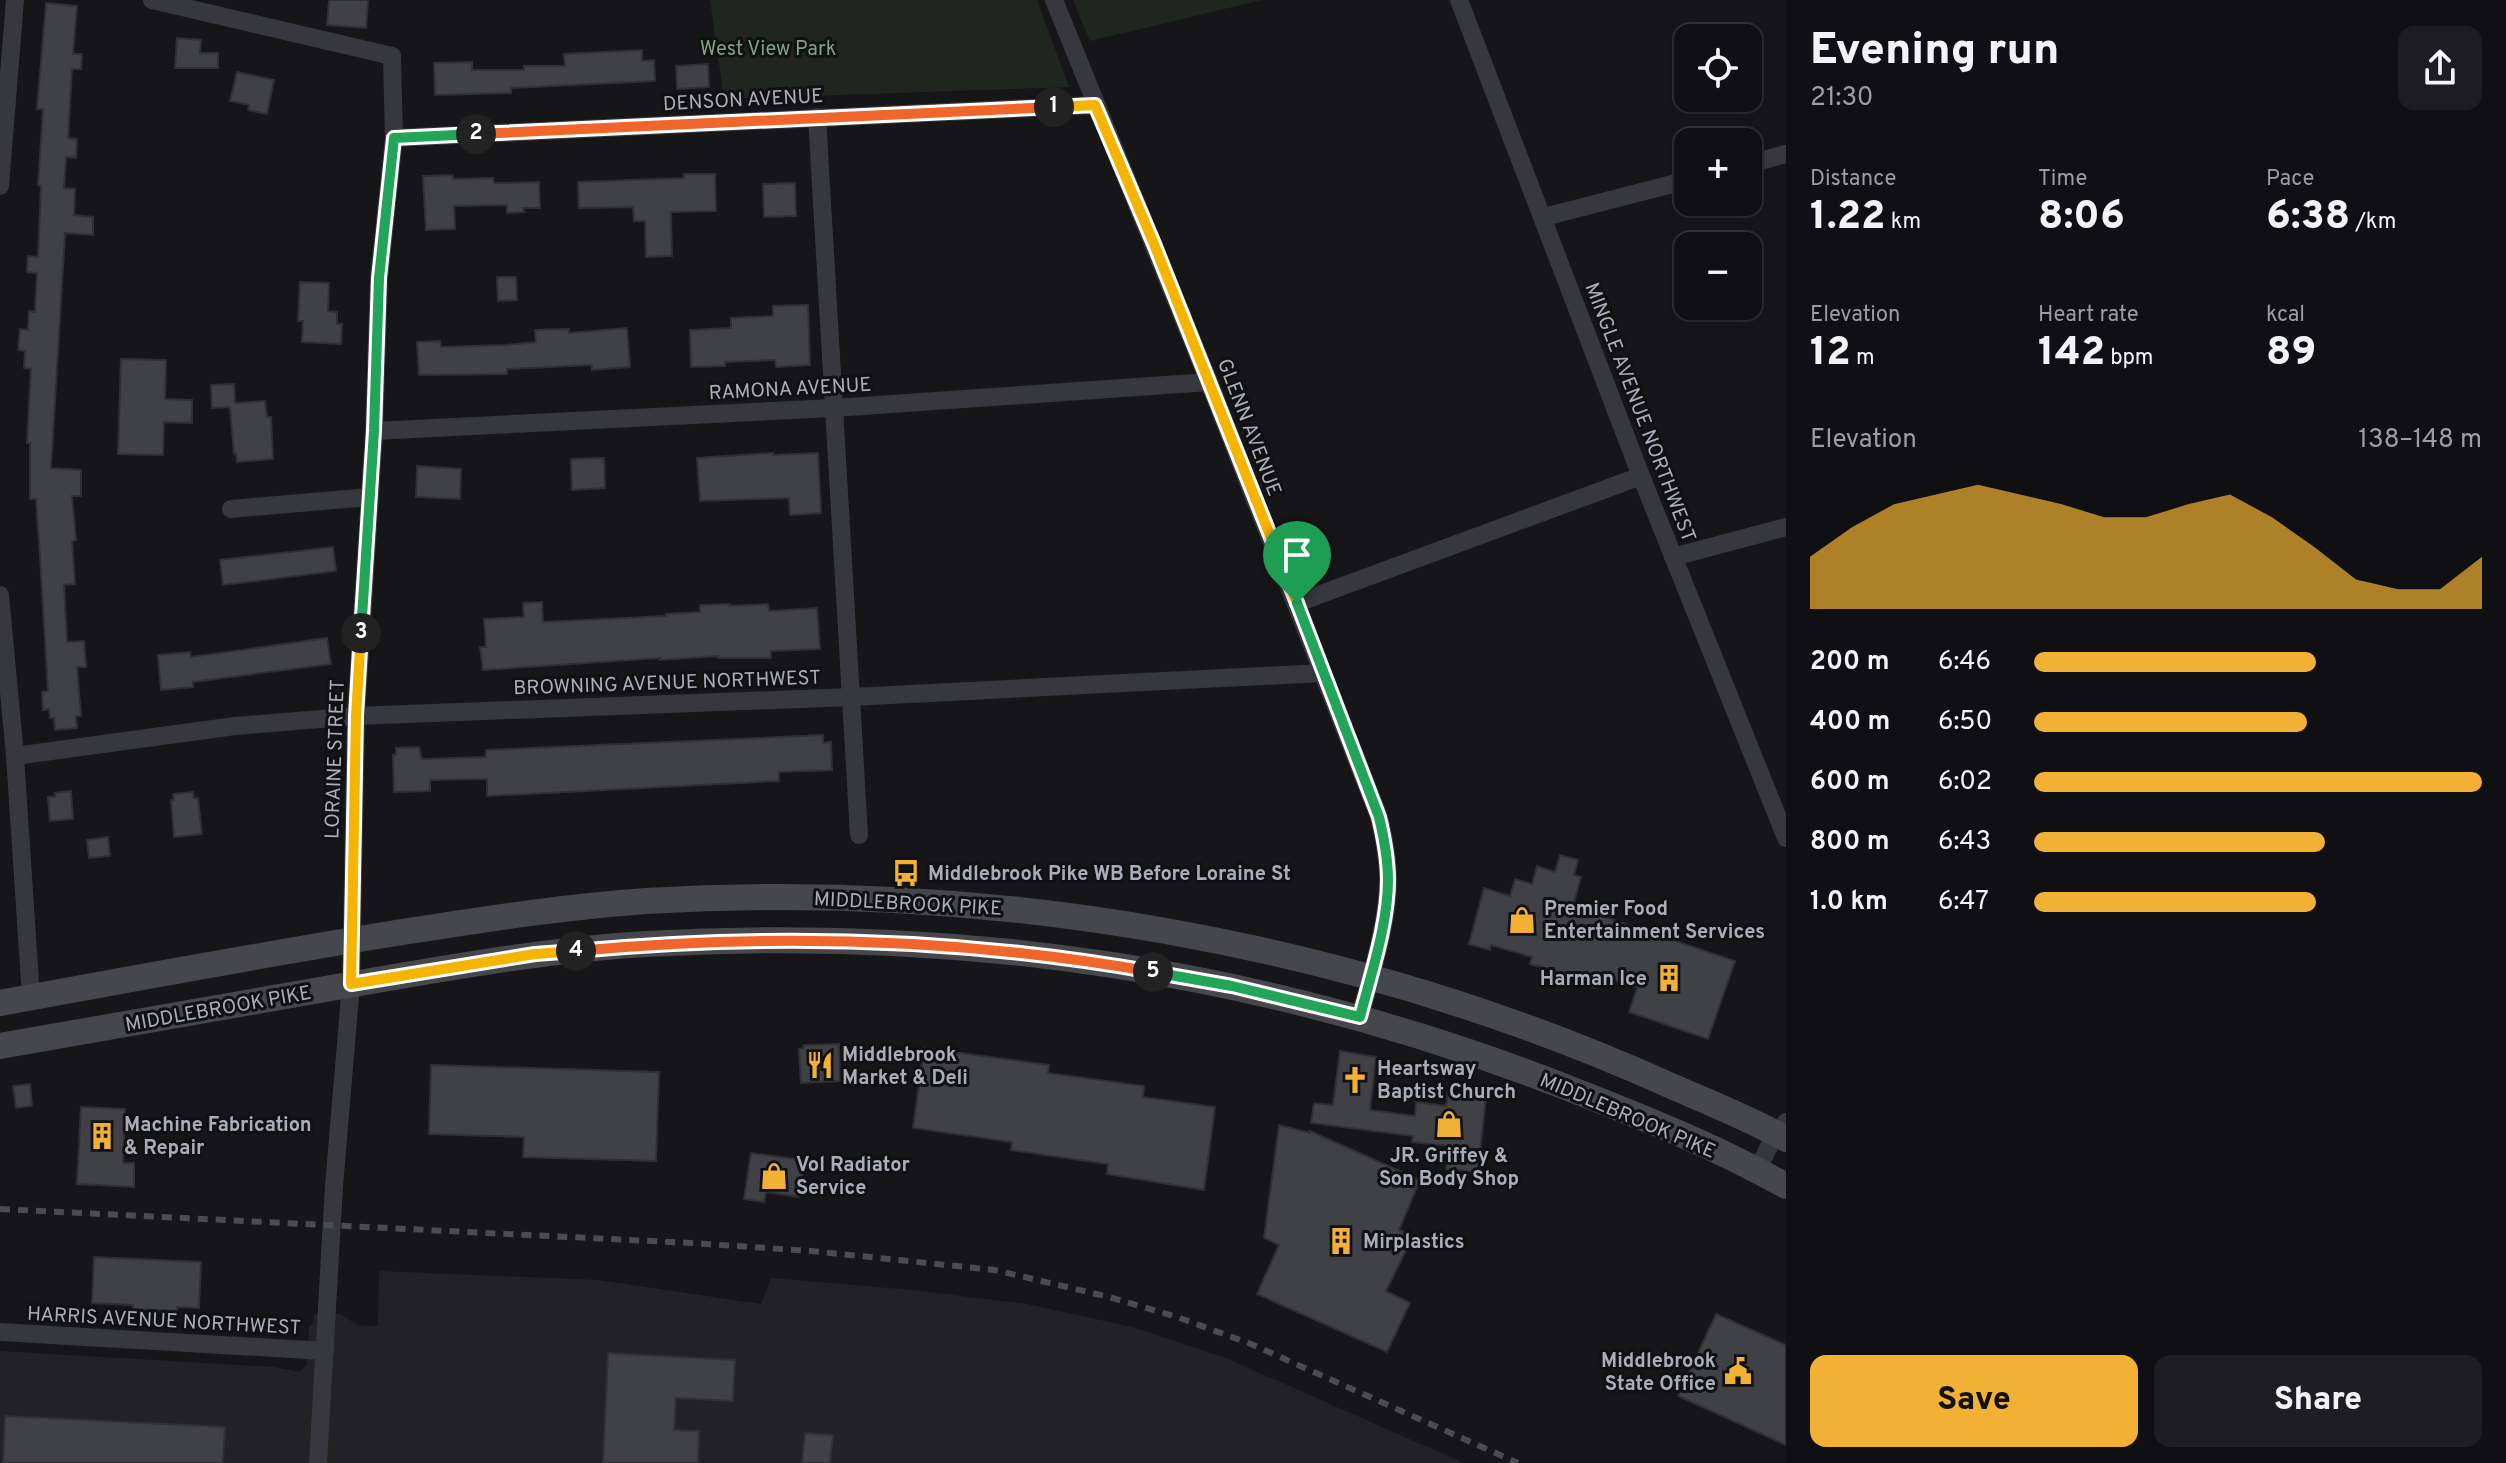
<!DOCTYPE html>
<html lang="en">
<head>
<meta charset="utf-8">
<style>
	:root { --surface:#101012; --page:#1e1e20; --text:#f1f3f6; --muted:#9c9d9f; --line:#303032; --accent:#f2b134 }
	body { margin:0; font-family:Overpass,sans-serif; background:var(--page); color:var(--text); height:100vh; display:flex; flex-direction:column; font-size:30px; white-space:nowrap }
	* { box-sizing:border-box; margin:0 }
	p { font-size:26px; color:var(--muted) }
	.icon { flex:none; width:44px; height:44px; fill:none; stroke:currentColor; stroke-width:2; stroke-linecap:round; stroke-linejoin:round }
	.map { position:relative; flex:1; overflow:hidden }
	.panel { display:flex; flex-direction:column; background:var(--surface); width:720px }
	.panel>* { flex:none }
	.fabs { position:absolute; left:1674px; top:24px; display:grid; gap:16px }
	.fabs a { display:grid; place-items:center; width:88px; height:88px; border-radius:16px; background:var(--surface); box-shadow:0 2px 6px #0004,0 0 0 2px var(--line); font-size:40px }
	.pin { position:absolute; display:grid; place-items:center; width:68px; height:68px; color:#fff; margin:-82px -34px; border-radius:50% 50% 50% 0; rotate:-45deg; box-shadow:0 0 8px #0007 }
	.pin .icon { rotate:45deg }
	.km { position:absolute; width:40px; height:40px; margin:-20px; border-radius:50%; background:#222; color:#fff; font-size:22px; line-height:40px; text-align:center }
	.round { display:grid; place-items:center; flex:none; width:84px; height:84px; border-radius:16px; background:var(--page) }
	.headline { display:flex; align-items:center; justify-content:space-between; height:136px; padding:0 24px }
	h1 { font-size:44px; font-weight:800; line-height:60px }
	.stats { display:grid; grid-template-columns:repeat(3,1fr); gap:12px; height:136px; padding:8px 24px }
	.stats div { display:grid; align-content:center }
	.stats b { font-size:40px; font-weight:800 }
	.stats small { font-size:22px; font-weight:400 }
	.stats p { font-size:22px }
	.chart { height:224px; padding:16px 24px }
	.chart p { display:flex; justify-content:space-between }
	.chart svg { width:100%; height:144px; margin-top:8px; fill:var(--accent); opacity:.7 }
	.cta { display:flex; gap:16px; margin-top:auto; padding:16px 24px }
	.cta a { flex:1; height:92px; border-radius:16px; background:var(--accent); color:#111; font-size:32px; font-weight:800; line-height:92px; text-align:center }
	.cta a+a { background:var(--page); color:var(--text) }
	ul { padding:0 24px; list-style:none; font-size:26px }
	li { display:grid; grid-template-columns:128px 96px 1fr; align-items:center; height:60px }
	li i { height:20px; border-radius:10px; background:var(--accent) }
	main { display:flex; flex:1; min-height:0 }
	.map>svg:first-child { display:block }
	.built { fill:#222225 }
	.green { fill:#1e261f }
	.building { fill:#404145; stroke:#303034; stroke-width:2 }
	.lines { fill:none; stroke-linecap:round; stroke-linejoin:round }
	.minor { stroke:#37383d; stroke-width:18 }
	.secondary { stroke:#45474d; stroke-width:26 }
	.rail { stroke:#4a4c52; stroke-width:6; stroke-dasharray:10 8; stroke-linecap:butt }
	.split-1-casing { stroke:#fff; stroke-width:16 }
	.split-2-casing { stroke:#fff; stroke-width:16 }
	.split-3-casing { stroke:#fff; stroke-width:16 }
	.split-4-casing { stroke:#fff; stroke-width:16 }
	.split-5-casing { stroke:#fff; stroke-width:16 }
	.split-6-casing { stroke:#fff; stroke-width:16 }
	.split-1 { stroke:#f5b400; stroke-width:10 }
	.split-2 { stroke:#f0652b; stroke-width:10 }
	.split-3 { stroke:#22a559; stroke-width:10 }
	.split-4 { stroke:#f5b400; stroke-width:10 }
	.split-5 { stroke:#f0652b; stroke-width:10 }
	.split-6 { stroke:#22a559; stroke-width:10 }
	.labels { text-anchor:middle; stroke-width:6; stroke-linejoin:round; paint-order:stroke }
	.park-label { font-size:20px; fill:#7fa381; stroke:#111113 }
	.street-label { font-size:20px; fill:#a8adb8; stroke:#111113 }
	.poi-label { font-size:20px; font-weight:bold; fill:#a8adb8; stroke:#111113; text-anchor:start }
</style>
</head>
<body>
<main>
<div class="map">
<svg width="1786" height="1463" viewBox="0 0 1786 1463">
	<rect width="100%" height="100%" fill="#161618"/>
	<polygon class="built" points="379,1271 598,1280 761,1304 771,1278 912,1290 1027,1304 1132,1327 1228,1359 1464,1463 0,1463 0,1351 274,1367 300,1372 307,1365 309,1326 312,1325 315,1314 341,1314 357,1325 378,1326"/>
	<g class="green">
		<polygon points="710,0 1037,0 1069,87 724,99"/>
		<polygon points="1073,0 1262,0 1090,41"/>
	</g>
	<g class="building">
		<polygon points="329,0 368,0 366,28 327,25"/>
		<polygon points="46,3 77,6 73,54 82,54 81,69 72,69 68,138 77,139 76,158 66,157 64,188 75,189 74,215 93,217 93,235 65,233 51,468 81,470 81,496 72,496 76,540 72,541 75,584 64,585 67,642 84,641 86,667 77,667 81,716 76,716 77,728 55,730 54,718 50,718 49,709 43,710 42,692 48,691 40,557 36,499 30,499 30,443 27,443 31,369 24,368 25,351 18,350 20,329 28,330 29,311 35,312 37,273 27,272 28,256 38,257 41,186 38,185 43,109 37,109"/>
		<polygon points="177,38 201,40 200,53 218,53 218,68 175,68"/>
		<polygon points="642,50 642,61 654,60 655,81 511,88 511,93 435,95 434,63 472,62 472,70 524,70 524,66 565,66 564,54"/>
		<polygon points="708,64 709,87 677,89 676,66"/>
		<polygon points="237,72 274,80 267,114 248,110 249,105 230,101"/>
		<polygon points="684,174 715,174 716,211 671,212 672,256 646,257 645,221 634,221 633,207 579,208 578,182 684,178"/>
		<polygon points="453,175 453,179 493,178 494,183 539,182 540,208 523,208 524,212 507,213 507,205 454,206 455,229 426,230 423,176"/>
		<polygon points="795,183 796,216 764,217 763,184"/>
		<polygon points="497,277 516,277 517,300 498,301"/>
		<polygon points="300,282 329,283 328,311 337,312 337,324 342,324 341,344 302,342 303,321 298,321"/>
		<polygon points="808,305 810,365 776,367 775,360 725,362 725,366 691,367 690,330 731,328 731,318 773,316 773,306"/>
		<polygon points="627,328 630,367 592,370 592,365 507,369 507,374 419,375 417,342 440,341 441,347 506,345 536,342 535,330 569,329 569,333"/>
		<polygon points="121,359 166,360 165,399 192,400 192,423 164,422 163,455 118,454"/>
		<polygon points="234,384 235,403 265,401 267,417 271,417 273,459 237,462 236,453 234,454 230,407 212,408 211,385"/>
		<polygon points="773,453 773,455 818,453 821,513 790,515 789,498 700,501 697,458"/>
		<polygon points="604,458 605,488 572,490 571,459"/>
		<polygon points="417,466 461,469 460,499 416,497"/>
		<polygon points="333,547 336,571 223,585 220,560"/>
		<polygon points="542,602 543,622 666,616 666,614 700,612 700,605 729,604 729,606 768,604 769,611 817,608 820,649 771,651 771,658 718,658 718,656 660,660 660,658 483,670 480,647 486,647 484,619 524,617 523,603"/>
		<polygon points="327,638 331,664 193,682 193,687 161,690 158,655 190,652 191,657"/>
		<polygon points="823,735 823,743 831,742 832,770 779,772 779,781 487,796 487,779 430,780 430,791 394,792 393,755 396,755 396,748 419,747 422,759 486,757 486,750"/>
		<polygon points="71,791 73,819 50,821 48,797 55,797 55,793"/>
		<polygon points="193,792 193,798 198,798 202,834 174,837 171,800 174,800 173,794"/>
		<polygon points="108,837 110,856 89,858 87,840"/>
		<polygon points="1560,855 1578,860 1574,875 1581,877 1573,906 1735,961 1708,1039 1629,1012 1637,988 1598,975 1594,988 1575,982 1577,977 1530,964 1532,957 1491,945 1490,950 1469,944 1484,888 1510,896 1515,879 1532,884 1537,866 1555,872"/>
		<polygon points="839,1044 840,1081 801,1083 799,1049 804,1048 804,1045"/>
		<polygon points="924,1048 1049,1065 1048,1073 1144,1086 1143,1097 1215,1107 1204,1190 1107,1174 1108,1164 1011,1150 1012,1142 913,1128"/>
		<polygon points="1340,1051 1376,1057 1370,1110 1415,1116 1416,1102 1446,1106 1448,1092 1486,1096 1478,1172 1446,1169 1449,1146 1412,1142 1413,1136 1311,1123 1314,1103 1333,1105"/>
		<polygon points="431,1065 659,1072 656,1161 523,1157 524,1137 429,1134"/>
		<polygon points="30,1084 32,1106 16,1108 13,1086"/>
		<polygon points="81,1107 125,1109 123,1163 134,1163 134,1187 77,1184"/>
		<polygon points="1279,1125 1310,1133 1310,1131 1420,1180 1399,1230 1413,1236 1386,1291 1410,1303 1387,1352 1257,1294 1279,1245 1264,1238"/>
		<polygon points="751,1153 804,1160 799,1197 766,1192 764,1202 744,1199"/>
		<polygon points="94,1257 201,1262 199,1308 177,1307 177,1311 133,1309 133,1305 92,1303"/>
		<polygon points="1716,1314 1786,1345 1786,1445 1678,1396"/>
		<polygon points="608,1353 735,1360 733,1401 676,1398 674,1430 699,1431 698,1463 603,1463"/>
		<polygon points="5,1416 225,1427 223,1463 3,1463"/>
		<polygon points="805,1433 833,1435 830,1463 802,1463"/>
	</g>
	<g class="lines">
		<g class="minor">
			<polyline points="152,0 392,56 394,138 379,278 374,431 356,716 351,984 334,1186 318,1463"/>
			<path d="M1054,0L1209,382L1379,817C1384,838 1388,858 1388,880C1388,924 1371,974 1360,1017"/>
			<polyline points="1459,0 1641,476 1786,838"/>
			<polyline points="817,117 859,835"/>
			<polyline points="394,138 1095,105"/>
			<polyline points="1748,164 1786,154"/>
			<polyline points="0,186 15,0"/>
			<polyline points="1544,217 1688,180"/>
			<polyline points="374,431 834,408 1209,382"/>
			<polyline points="231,509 369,497"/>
			<polyline points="1673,557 1786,527"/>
			<polyline points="0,595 15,756 31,997"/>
			<polyline points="1297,603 1641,476"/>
			<polyline points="15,756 235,726 356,716 851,697 1323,673"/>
			<polyline points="1757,1170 1776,1133 1786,1122"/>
			<polyline points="0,1332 325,1351"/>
		</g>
		<g class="secondary">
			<path d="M0,1003C130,979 260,955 390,934C475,921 560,907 646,901C994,880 1351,942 1669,1085C1708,1102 1749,1118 1786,1139"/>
			<path d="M0,1046C118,1025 236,1004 354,984C451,967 548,950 646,944C968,926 1268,971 1568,1088C1642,1117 1717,1147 1786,1186"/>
		</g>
		<polyline class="rail" points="0,1209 691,1243 811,1251 995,1270 1109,1297 1177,1317 1251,1344 1518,1463"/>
	</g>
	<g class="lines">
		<g class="split-1-casing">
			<polyline id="split-1" points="1054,107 1095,105 1154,244 1297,603"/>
		</g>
		<g class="split-2-casing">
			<polyline id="split-2" points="476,134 1054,107"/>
		</g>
		<g class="split-3-casing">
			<polyline id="split-3" points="361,633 374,431 379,278 394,138 476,134"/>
		</g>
		<g class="split-4-casing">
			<polyline id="split-4" points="361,633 356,716 351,984 535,954 576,951"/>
		</g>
		<g class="split-5-casing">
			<path id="split-5" d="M576,951C769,933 962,938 1153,972"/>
		</g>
		<g class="split-6-casing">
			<path id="split-6" d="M1153,972L1232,986L1360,1017C1371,974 1388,924 1388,880C1388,858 1384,838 1379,817L1297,603"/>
		</g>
		<use href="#split-1" class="split-1"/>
		<use href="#split-2" class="split-2"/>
		<use href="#split-3" class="split-3"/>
		<use href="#split-4" class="split-4"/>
		<use href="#split-5" class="split-5"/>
		<use href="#split-6" class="split-6"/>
	</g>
	<defs>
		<g id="bus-bare" transform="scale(2.16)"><path d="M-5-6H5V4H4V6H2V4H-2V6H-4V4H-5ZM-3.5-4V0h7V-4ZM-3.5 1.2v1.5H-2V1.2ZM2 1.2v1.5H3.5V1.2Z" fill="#f2b134" stroke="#111113" stroke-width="2.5" paint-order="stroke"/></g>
		<g id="shop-bare" transform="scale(2.16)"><path d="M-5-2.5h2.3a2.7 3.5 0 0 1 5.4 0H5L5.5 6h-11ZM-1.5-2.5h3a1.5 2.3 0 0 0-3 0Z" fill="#f2b134" stroke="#111113" stroke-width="2.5" paint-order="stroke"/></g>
		<g id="building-bare" transform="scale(2.16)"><path d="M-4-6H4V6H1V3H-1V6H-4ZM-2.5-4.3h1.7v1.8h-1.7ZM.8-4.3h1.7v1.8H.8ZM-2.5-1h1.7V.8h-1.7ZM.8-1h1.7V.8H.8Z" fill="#f2b134" stroke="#111113" stroke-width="2.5" paint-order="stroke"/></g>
		<g id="restaurant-bare" transform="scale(2.16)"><path d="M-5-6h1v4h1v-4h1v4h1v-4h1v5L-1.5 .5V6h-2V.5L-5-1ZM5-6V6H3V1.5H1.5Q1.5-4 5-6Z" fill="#f2b134" stroke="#111113" stroke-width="2.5" paint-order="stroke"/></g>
		<g id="church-bare" transform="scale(2.16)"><path d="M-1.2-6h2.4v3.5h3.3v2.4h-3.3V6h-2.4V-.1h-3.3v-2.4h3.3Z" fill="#f2b134" stroke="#111113" stroke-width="2.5" paint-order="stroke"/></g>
		<g id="civic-bare" transform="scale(2.16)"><path d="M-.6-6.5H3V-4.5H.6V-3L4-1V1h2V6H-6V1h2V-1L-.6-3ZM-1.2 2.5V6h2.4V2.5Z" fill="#f2b134" stroke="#111113" stroke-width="2.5" paint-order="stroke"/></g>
	</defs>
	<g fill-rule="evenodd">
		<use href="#bus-bare" x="906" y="873"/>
		<use href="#shop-bare" x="1522" y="920"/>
		<use href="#building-bare" x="1669" y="978"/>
		<use href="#restaurant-bare" x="820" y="1065"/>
		<use href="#church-bare" x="1355" y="1080"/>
		<use href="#shop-bare" x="1449" y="1124"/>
		<use href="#building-bare" x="102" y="1136"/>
		<use href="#shop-bare" x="774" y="1176"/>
		<use href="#building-bare" x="1341" y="1241"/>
		<use href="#civic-bare" x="1738" y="1371"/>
	</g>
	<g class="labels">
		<g class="park-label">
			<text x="768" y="55">West View Park</text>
		</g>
		<g class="street-label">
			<text transform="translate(743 99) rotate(-3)" y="7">DENSON AVENUE</text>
			<text transform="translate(790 388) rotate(-3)" y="7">RAMONA AVENUE</text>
			<text transform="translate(1641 412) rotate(69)" y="7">MINGLE AVENUE NORTHWEST</text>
			<text transform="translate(1250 427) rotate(69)" y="7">GLENN AVENUE</text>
			<text transform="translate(667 682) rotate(-2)" y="7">BROWNING AVENUE NORTHWEST</text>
			<text transform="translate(334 759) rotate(-88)" y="7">LORAINE STREET</text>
			<text transform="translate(908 903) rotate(3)" y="7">MIDDLEBROOK PIKE</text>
			<text transform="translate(218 1008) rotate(-10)" y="7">MIDDLEBROOK PIKE</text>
			<text transform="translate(1628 1115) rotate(23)" y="7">MIDDLEBROOK PIKE</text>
			<text transform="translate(164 1320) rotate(3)" y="7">HARRIS AVENUE NORTHWEST</text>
		</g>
		<g class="poi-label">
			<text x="928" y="880">Middlebrook Pike WB Before Loraine St</text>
			<text x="1544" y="915">Premier Food<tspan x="1544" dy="23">Entertainment Services</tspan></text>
			<text x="1647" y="985" text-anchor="end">Harman Ice</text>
			<text x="842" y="1061">Middlebrook<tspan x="842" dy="23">Market &amp; Deli</tspan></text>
			<text x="1377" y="1075">Heartsway<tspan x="1377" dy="23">Baptist Church</tspan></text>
			<text x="124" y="1131">Machine Fabrication<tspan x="124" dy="23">&amp; Repair</tspan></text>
			<text x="1449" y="1162" text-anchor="middle">JR. Griffey &amp;<tspan x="1449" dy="23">Son Body Shop</tspan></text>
			<text x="796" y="1171">Vol Radiator<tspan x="796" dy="23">Service</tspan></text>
			<text x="1363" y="1248">Mirplastics</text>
			<text x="1716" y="1367" text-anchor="end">Middlebrook<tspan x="1716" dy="23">State Office</tspan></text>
		</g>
	</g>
</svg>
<div class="fabs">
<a><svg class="icon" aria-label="locate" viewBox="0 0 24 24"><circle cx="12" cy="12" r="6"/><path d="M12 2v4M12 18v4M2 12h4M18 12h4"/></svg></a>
<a>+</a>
<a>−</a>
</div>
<div class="pin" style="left:1297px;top:603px;background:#1e9e55"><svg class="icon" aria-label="arrive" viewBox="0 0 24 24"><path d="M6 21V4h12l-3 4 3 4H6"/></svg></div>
<b class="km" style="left:1054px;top:107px">1</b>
<b class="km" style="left:476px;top:134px">2</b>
<b class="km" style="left:361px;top:633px">3</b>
<b class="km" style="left:576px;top:951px">4</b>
<b class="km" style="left:1153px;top:972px">5</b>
</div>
<section class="panel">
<div class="headline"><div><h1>Evening run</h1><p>21:30</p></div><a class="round"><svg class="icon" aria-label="share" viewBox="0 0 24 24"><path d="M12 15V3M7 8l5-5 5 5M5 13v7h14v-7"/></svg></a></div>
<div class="stats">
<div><p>Distance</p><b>1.22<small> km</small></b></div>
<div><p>Time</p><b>8:06</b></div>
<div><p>Pace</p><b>6:38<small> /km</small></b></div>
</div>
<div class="stats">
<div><p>Elevation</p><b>12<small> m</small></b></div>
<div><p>Heart rate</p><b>142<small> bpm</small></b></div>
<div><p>kcal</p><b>89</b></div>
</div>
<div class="chart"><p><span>Elevation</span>138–148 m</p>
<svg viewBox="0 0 160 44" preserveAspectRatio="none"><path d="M0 44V28L10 19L20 12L30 9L40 6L50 9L60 12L70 16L80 16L90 12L100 9L110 16L120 25L130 35L140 38L150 38L160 28V44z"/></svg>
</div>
<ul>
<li><b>200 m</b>6:46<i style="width:63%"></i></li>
<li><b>400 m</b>6:50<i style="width:61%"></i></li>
<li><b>600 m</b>6:02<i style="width:100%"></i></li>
<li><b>800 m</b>6:43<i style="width:65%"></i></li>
<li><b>1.0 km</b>6:47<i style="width:63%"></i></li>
</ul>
<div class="cta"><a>Save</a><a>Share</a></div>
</section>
</main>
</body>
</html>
